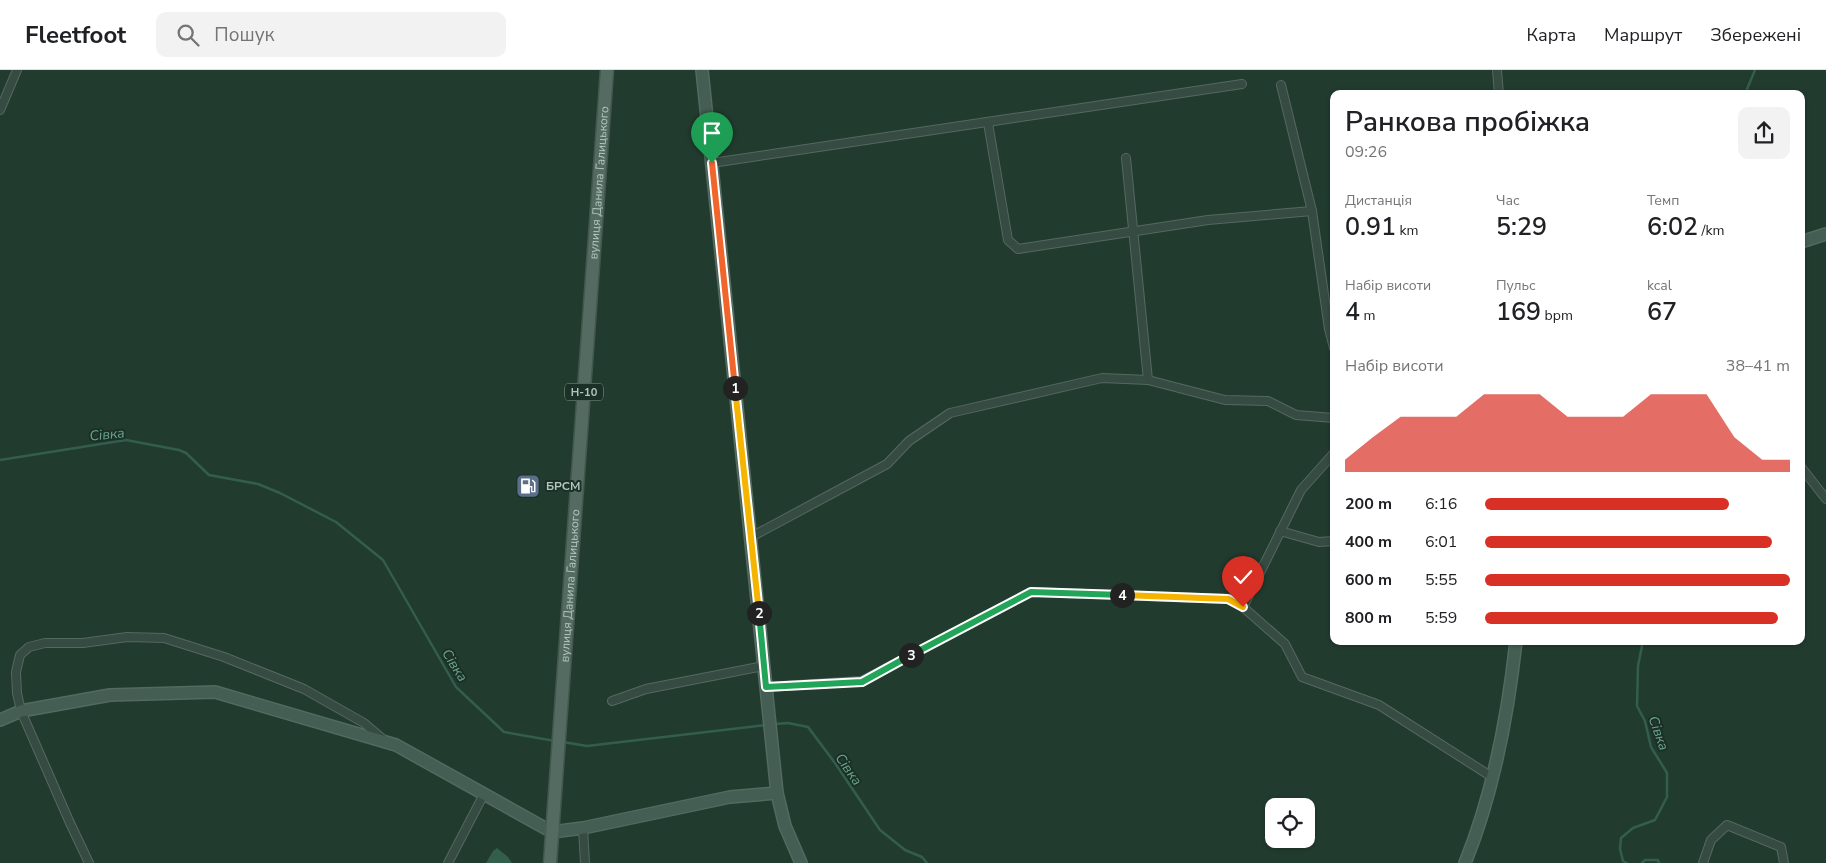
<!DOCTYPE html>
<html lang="uk">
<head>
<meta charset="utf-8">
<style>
	:root { --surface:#fff; --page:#f2f2f2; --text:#202124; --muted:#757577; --line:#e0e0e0; --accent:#d93025 }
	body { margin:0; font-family:"Nunito Sans",sans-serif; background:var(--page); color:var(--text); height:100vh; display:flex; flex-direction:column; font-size:19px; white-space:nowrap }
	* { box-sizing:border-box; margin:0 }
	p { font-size:16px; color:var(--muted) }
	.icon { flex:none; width:28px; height:28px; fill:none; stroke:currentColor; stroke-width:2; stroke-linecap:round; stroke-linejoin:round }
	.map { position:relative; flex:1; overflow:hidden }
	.details { position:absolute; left:1330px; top:20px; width:475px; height:555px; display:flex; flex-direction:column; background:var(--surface); border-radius:10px; box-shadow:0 1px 4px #0004 }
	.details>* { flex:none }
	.controls { position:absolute; left:1265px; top:728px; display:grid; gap:10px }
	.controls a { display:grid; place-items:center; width:50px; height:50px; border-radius:10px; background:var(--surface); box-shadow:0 1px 4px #0004; font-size:25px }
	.pin { position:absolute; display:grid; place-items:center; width:42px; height:42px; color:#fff; margin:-51px -21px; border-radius:50% 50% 50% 0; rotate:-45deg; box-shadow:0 0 5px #0007 }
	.pin .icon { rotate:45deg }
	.km { position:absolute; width:25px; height:25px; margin:-12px; border-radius:50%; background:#222; color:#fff; font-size:14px; line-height:25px; text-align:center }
	.round { display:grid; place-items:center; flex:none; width:52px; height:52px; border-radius:10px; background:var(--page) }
	.summary { display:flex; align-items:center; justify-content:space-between; height:85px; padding:0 15px }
	h1 { font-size:28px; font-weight:600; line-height:38px }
	.metrics { display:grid; grid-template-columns:repeat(3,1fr); gap:8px; height:85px; padding:5px 15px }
	.metrics div { display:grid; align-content:center }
	.metrics b { font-size:25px; font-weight:600 }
	.metrics small { font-size:14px; font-weight:400 }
	.metrics p { font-size:14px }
	.chart { height:140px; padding:10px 15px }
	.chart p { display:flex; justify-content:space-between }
	.chart svg { width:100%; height:90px; margin-top:5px; fill:var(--accent); opacity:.7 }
	ul { padding:0 15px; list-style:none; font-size:16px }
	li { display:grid; grid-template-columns:80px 60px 1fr; align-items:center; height:38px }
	li i { height:12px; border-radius:6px; background:var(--accent) }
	header { display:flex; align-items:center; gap:30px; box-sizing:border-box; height:70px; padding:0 25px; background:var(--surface); border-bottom:1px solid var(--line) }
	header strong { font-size:24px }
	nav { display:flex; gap:28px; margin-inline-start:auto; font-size:18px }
	.search { width:350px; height:45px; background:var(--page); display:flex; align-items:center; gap:12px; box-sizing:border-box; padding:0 18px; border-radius:10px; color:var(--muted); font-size:19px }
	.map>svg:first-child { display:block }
	.water { fill:#335e4b }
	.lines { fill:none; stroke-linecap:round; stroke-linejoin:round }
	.stream { stroke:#335e4b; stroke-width:2.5 }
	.street-casing { stroke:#546960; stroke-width:10 }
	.secondary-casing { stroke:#546960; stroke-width:14 }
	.primary-casing { stroke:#42574e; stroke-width:15 }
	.street { stroke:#364b42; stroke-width:8 }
	.secondary { stroke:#445e53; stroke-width:11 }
	.primary { stroke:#546b61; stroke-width:12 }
	.split-1-casing { stroke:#fff; stroke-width:10 }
	.split-2-casing { stroke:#fff; stroke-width:10 }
	.split-3-casing { stroke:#fff; stroke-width:10 }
	.split-4-casing { stroke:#fff; stroke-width:10 }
	.split-5-casing { stroke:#fff; stroke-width:10 }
	.split-1 { stroke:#f0652b; stroke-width:6 }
	.split-2 { stroke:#f5b400; stroke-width:6 }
	.split-3 { stroke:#22a559; stroke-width:6 }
	.split-4 { stroke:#22a559; stroke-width:6 }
	.split-5 { stroke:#f5b400; stroke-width:6 }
	.labels { text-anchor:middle; stroke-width:4; stroke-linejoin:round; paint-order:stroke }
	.shield { fill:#1b3027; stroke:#849a91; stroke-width:1 }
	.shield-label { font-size:11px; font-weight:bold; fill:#b1c7be }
	.street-label { font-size:12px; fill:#b1c7be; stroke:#1b3027 }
	.poi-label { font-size:12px; font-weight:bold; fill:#b1c7be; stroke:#1b3027; text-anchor:start }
	.water-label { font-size:14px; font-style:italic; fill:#6aa68a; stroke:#1b3027 }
</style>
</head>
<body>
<header>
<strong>Fleetfoot</strong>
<div class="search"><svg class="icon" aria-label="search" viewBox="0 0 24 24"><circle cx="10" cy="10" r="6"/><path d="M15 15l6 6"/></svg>Пошук</div>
<nav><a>Карта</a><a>Маршрут</a><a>Збережені</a></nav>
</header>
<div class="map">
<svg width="1826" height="793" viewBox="0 0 1826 793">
	<rect width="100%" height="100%" fill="#223b2f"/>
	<polygon class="water" points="497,778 508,787 512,793 486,793 493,781"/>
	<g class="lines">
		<g class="stream">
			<polyline points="1745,24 1755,0"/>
			<polyline points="0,390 126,370 179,380 186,383 209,405 258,414 280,423 336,452 383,490 456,617 504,662 555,671"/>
			<polyline points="774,654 788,653 808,657 835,693 880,760 905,780 922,787 927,793"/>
			<polyline points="563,672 587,676 766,655"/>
			<polyline points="1627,793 1623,791 1620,779 1621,768 1633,758 1655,750 1667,727 1667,703 1651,677 1645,651 1637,636 1638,596 1643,571"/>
			<polyline points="1642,793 1645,790 1658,790 1659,793"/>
		</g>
		<g class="street-casing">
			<g id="street">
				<polyline points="1497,0 1499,24"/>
				<polyline points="1281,15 1312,141 1329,259 1334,278"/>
				<polyline points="0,40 17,0"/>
				<polyline points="988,53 1008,170 1018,179 1208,150 1312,141"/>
				<polyline points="1126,88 1148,310"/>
				<polyline points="712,93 1242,14"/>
				<polyline points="1801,397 1826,429"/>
				<polyline points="1280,461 1319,472 1334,471"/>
				<polyline points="751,467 887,394 909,371 950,343 1102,308 1148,310 1225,330 1268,331 1296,345 1334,348"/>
				<polyline points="1243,537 1301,420 1334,383"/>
				<polyline points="766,617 862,611 1031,522 1229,529 1243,537 1285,574 1302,607 1379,635 1492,707"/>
				<polyline points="612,631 646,619 764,596"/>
				<polyline points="583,758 585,793"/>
				<polyline points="89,793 70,753 21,641 17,623 16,602 20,585 29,577 45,573 83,573 127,567 164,568 224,587 304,619 364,653 384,670"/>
				<polyline points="448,793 484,724"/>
				<polyline points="1703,793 1711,770 1727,755 1781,777 1784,793"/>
			</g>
		</g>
		<g class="secondary-casing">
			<g id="secondary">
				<polyline points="702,0 777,723 785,756 801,793"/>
				<polyline points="1801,172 1826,164"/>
				<polyline points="0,650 21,641 110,625 215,622 396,675 552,762 583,758 730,727 777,723"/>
				<path d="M1465,793C1493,724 1508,645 1516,571"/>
			</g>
		</g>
		<g class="primary-casing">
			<g id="primary">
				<path id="s1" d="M550,793L607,0"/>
			</g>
		</g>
		<use href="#street" class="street"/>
		<use href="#secondary" class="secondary"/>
		<use href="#primary" class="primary"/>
	</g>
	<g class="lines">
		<g class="split-1-casing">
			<polyline id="split-1" points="712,93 735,318"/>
		</g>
		<g class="split-2-casing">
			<polyline id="split-2" points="735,318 759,543"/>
		</g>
		<g class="split-3-casing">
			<polyline id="split-3" points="759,543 766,617 862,612 911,585"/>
		</g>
		<g class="split-4-casing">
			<polyline id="split-4" points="911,585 1031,522 1122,525"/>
		</g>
		<g class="split-5-casing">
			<polyline id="split-5" points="1122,525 1228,529 1243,537"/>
		</g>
		<use href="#split-1" class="split-1"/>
		<use href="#split-2" class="split-2"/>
		<use href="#split-3" class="split-3"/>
		<use href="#split-4" class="split-4"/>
		<use href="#split-5" class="split-5"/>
	</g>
	<defs>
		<g id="fuel-square" transform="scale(1.25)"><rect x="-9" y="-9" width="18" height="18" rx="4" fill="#5c6f8a" stroke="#1b3027"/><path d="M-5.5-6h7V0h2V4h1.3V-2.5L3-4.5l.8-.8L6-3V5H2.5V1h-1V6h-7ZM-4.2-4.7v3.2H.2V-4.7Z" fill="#fff"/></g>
	</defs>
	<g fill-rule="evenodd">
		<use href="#fuel-square" x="528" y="416"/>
	</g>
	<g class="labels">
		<rect class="shield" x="565" y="313.5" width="38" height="17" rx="4"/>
		<g class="shield-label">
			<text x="584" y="326">Н-10</text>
		</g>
		<g class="street-label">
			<text dy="4" stroke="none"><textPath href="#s1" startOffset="682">вулиця Данила Галицького</textPath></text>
			<text dy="4" stroke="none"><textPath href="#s1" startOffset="278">вулиця Данила Галицького</textPath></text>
		</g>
		<g class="poi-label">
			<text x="546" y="420">БРСМ</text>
		</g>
		<g class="water-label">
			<text transform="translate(107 364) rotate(-6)" y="5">Сівка</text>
			<text transform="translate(455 595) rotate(58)" y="5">Сівка</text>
			<text transform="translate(1659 663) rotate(70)" y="5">Сівка</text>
			<text transform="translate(849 699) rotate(55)" y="5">Сівка</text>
		</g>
	</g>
</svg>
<div class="controls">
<a><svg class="icon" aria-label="locate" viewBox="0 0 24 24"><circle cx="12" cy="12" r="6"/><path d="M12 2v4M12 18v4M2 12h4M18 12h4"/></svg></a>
</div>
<div class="pin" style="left:712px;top:93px;background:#1e9e55"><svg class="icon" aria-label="arrive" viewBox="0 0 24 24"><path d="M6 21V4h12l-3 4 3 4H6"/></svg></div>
<div class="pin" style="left:1243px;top:537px;background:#d93025"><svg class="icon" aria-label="check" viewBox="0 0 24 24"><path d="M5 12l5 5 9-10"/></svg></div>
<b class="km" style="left:735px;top:318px">1</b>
<b class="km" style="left:759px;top:543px">2</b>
<b class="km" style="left:911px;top:585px">3</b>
<b class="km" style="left:1122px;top:525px">4</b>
<section class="details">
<div class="summary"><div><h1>Ранкова пробіжка</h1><p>09:26</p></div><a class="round"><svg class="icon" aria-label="share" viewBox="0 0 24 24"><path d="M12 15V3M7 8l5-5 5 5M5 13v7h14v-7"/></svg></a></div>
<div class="metrics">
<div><p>Дистанція</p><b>0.91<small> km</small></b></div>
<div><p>Час</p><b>5:29</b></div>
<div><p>Темп</p><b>6:02<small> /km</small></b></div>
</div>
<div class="metrics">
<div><p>Набір висоти</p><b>4<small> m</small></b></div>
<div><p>Пульс</p><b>169<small> bpm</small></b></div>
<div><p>kcal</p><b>67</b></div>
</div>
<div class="chart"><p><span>Набір висоти</span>38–41 m</p>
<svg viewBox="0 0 160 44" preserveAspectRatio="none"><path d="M0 44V38L10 27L20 17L30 17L40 17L50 6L60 6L70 6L80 17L90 17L100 17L110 6L120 6L130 6L140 27L150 38L160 38V44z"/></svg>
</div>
<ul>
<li><b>200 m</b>6:16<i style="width:80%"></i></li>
<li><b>400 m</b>6:01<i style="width:94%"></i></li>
<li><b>600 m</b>5:55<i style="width:100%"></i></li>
<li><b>800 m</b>5:59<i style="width:96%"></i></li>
</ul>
</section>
</div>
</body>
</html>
